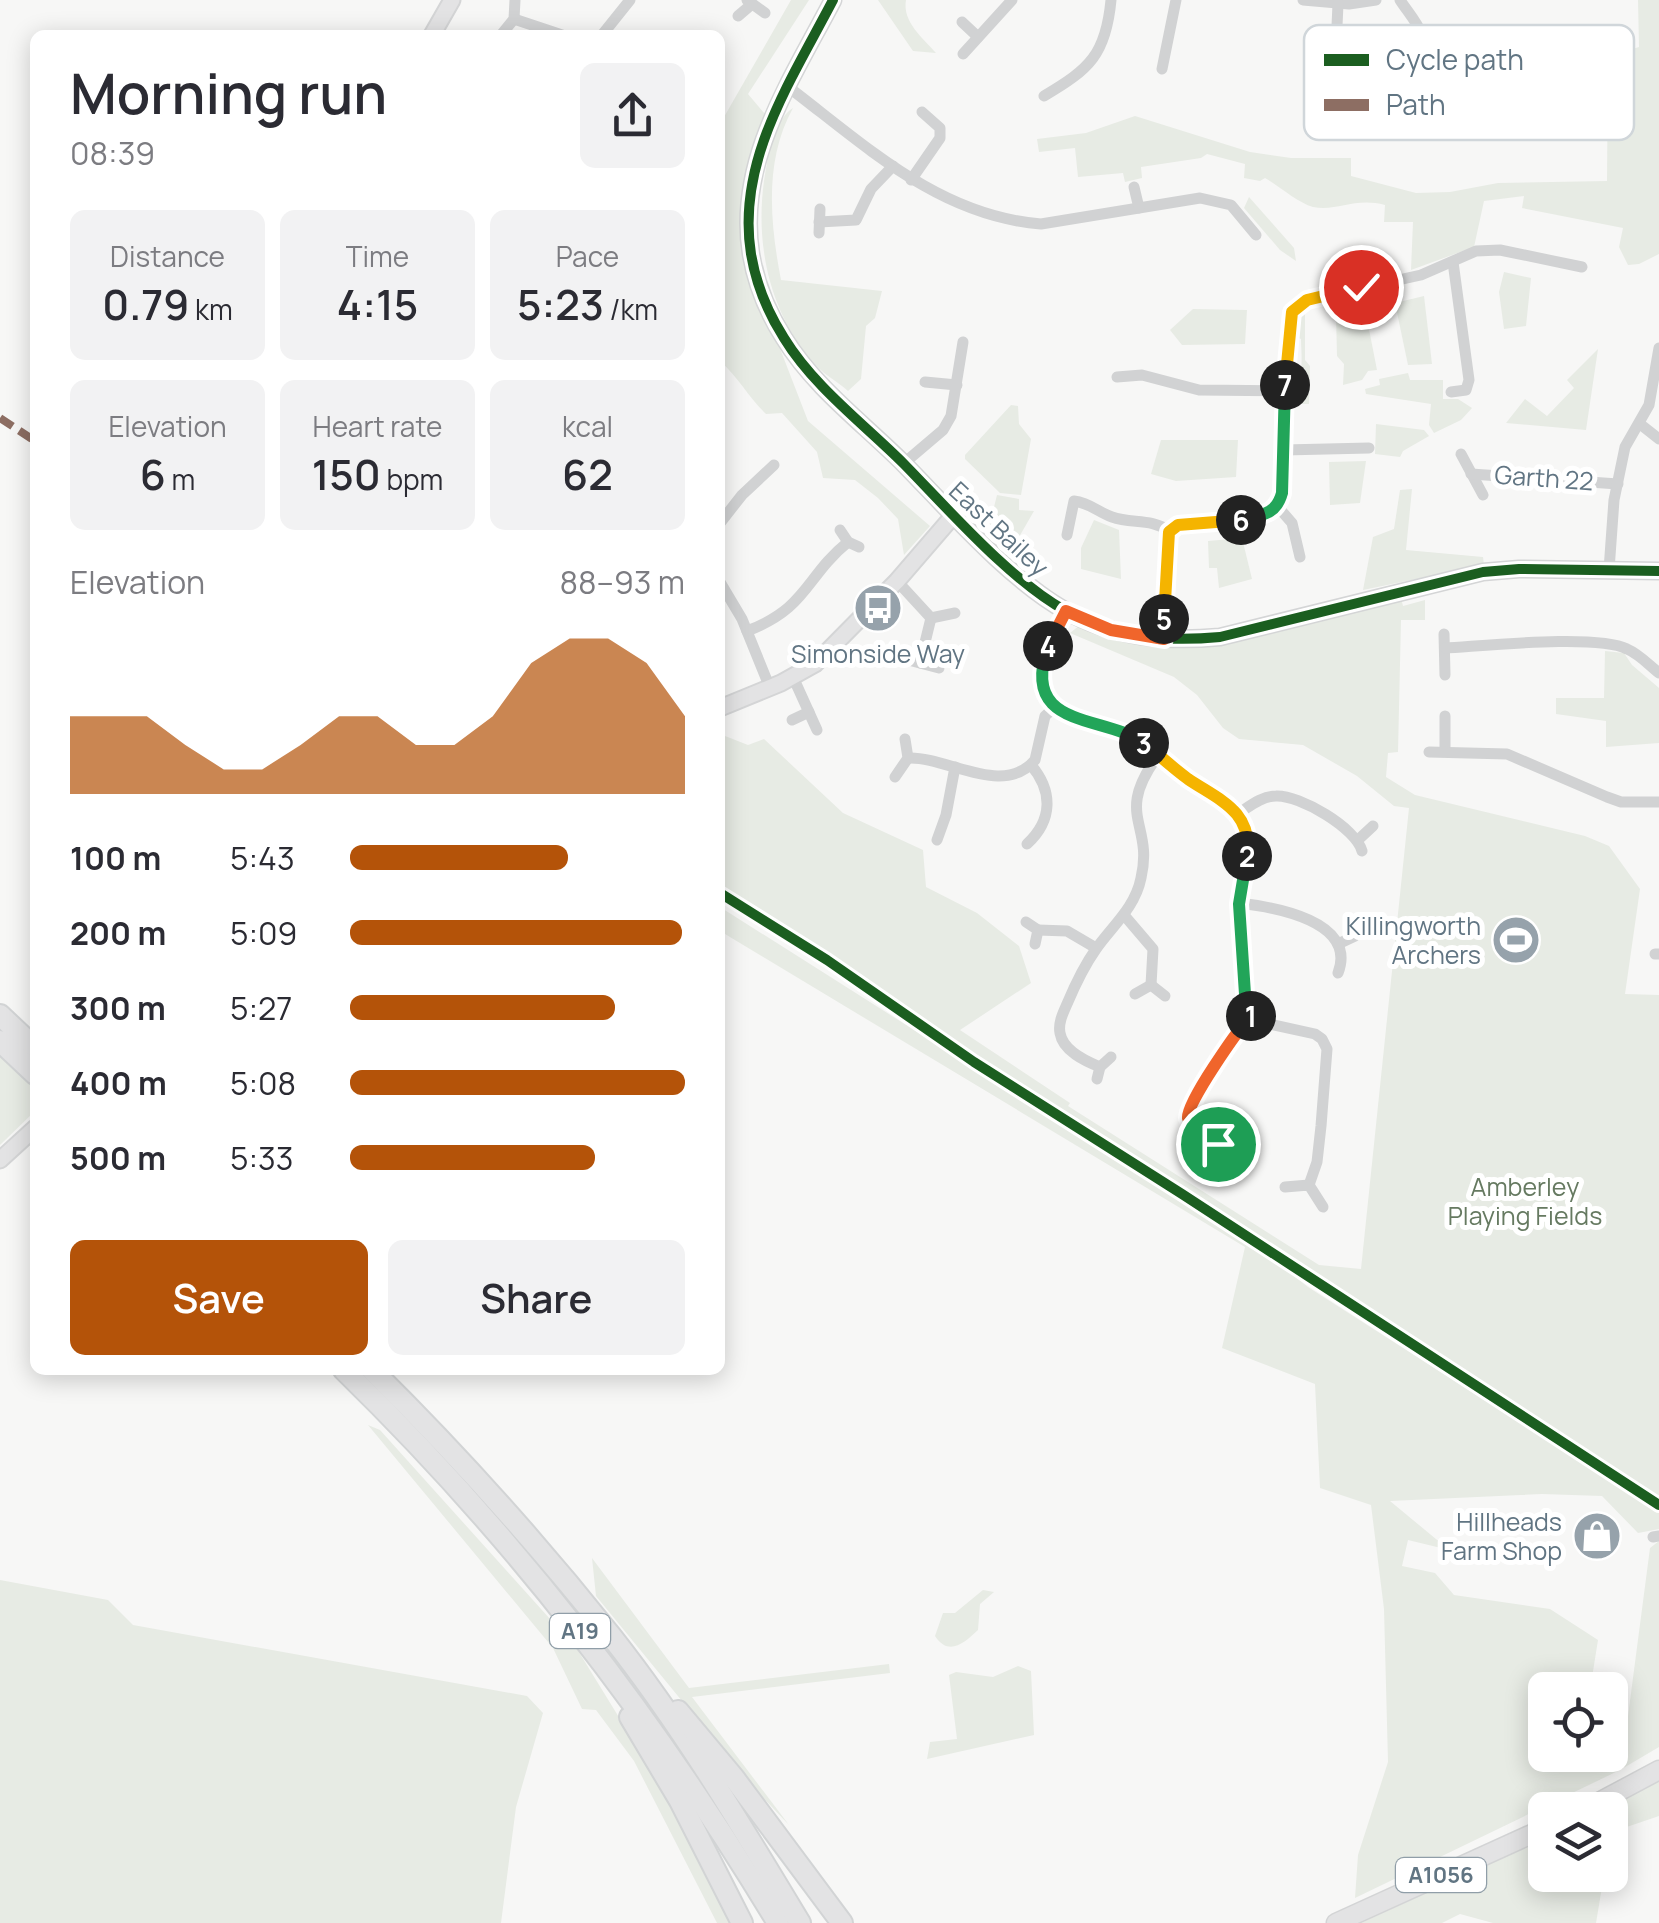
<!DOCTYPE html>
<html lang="en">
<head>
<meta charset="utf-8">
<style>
	:root { --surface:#fff; --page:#f2f2f3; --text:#2b2b33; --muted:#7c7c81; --accent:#b45309 }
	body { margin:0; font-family:Manrope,sans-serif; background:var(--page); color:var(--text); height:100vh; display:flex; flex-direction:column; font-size:38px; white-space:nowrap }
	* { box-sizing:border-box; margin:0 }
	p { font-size:32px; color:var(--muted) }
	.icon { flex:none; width:55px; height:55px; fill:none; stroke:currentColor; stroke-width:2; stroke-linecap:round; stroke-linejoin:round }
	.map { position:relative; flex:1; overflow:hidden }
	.details { position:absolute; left:30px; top:30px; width:695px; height:1345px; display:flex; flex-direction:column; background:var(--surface); border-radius:15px; box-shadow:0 5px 25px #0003 }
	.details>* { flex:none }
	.buttons { position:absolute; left:1528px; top:1672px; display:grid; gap:20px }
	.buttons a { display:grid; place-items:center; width:100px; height:100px; border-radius:15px; background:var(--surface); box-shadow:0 5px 25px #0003; font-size:50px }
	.pin { position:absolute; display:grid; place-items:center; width:85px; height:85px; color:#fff; margin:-42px; border:5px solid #fff; border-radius:50%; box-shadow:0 2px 10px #0007 }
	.km { position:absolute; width:50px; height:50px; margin:-25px; border-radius:50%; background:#222; color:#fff; font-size:28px; line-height:50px; text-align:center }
	.round { display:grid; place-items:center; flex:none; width:105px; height:105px; border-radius:15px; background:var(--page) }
	.head { display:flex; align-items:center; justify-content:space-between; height:170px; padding:0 40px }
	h1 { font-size:55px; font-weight:600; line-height:75px }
	.stats { display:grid; grid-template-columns:repeat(3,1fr); gap:15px; height:170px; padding:10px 40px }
	.stats div { display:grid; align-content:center; border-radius:15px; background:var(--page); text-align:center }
	.stats b { font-size:42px; font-weight:600 }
	.stats small { font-size:28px; font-weight:400 }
	.stats p { font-size:28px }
	.chart { height:280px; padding:20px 40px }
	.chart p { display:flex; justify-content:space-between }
	.chart svg { width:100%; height:180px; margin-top:10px; fill:var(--accent); opacity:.7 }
	.primary-button { display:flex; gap:20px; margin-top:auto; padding:20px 40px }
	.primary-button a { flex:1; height:115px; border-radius:15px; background:var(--accent); color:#fff; font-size:40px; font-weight:600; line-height:115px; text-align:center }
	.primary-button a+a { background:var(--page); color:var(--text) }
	ul { padding:0 40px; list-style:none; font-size:32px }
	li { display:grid; grid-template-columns:160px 120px 1fr; align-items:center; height:75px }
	li i { height:25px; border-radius:12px; background:var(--accent) }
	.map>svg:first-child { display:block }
	.green { fill:#e7ebe4 }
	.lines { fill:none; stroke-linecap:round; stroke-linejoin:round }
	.secondary-casing { stroke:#d4d5d6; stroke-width:19 }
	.primary-casing { stroke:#d3d4d5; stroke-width:21 }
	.highway-casing { stroke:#d2d4d5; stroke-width:24 }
	.street { stroke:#d1d2d3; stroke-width:11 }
	.secondary { stroke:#e3e3e4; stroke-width:15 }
	.primary { stroke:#e3e3e4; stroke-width:18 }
	.highway { stroke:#e3e3e4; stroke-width:20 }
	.quiet { stroke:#8d6e63; stroke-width:8; stroke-dasharray:15 8; stroke-linecap:butt }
	.cycleway-casing { stroke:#fff; stroke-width:16 }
	.cycleway { stroke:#1b5e20; stroke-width:10 }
	.split-1-casing { stroke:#fff; stroke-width:20 }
	.split-2-casing { stroke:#fff; stroke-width:20 }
	.split-3-casing { stroke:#fff; stroke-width:20 }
	.split-4-casing { stroke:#fff; stroke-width:20 }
	.split-5-casing { stroke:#fff; stroke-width:20 }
	.split-6-casing { stroke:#fff; stroke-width:20 }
	.split-7-casing { stroke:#fff; stroke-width:20 }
	.split-8-casing { stroke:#fff; stroke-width:20 }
	.split-1 { stroke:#f0652b; stroke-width:12 }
	.split-2 { stroke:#22a559; stroke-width:12 }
	.split-3 { stroke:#f5b400; stroke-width:12 }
	.split-4 { stroke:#22a559; stroke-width:12 }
	.split-5 { stroke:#f0652b; stroke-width:12 }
	.split-6 { stroke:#f5b400; stroke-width:12 }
	.split-7 { stroke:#22a559; stroke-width:12 }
	.split-8 { stroke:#f5b400; stroke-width:12 }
	.labels { text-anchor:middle; stroke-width:10; stroke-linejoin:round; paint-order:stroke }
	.shield { fill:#fff; stroke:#909ea8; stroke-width:2.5 }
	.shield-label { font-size:22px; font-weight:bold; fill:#617583 }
	.street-label { font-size:25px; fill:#617583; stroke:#fff }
	.poi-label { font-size:25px; fill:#617583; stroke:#fff; text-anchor:end }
	.park-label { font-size:25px; fill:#667a61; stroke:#fff }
	.key { fill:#fff; stroke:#d0d6da; stroke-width:2.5 }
	.key-label { font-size:28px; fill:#617583 }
</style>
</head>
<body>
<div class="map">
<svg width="1659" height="1923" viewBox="0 0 1659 1923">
	<rect width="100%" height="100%" fill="#f7f7f6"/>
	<g class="green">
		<path d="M791,0H809L748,94L770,120L741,194L743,250L759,311L779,346L808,421L930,526L904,555L898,519L878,498L855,480L823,478L817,452L782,413L766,414C748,397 740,379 720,361V124Z"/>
		<path d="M878,0H906C902,22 923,38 936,53L913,51Z"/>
		<path d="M1638,0H1659V254L1639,264L1628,265L1619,247L1623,228L1522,208L1524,196L1484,201L1474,247L1411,270L1413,222H1384L1385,205C1354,197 1337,212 1313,207C1298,203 1279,186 1265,178L1260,181L1244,178L1245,164L1207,154L1201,158L1141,167L1142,178L1125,182L1123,173L1078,177L1075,148L1039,152L1037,139L1086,133L1135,116L1250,152L1291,158H1351V176L1416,193L1450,192L1498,183L1607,181L1608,56L1639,47Z"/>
		<path d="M793,108C764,160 770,223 781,280L882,291L875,318L866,326L861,379L848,391C837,381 821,373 812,361C765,306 753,232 767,163C770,145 777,118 793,108Z"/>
		<polygon points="1249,197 1294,248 1296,261 1280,250 1244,208"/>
		<polygon points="1504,272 1531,278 1526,326 1504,329 1499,292"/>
		<polygon points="1424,296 1432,364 1408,365 1395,303"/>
		<polygon points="1193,309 1247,310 1245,344 1182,345 1170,330"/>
		<polygon points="1365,309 1377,370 1368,371 1362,380 1343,385 1344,364 1337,356 1336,315"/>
		<path d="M1305,310V360L1310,366L1309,404H1292C1293,390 1296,384 1300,373C1303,364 1301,349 1301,339L1296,337C1296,326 1296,318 1305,310Z"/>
		<polygon points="1598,349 1586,430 1506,423 1525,399 1547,416 1574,388 1567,380"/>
		<polygon points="1408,373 1410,380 1443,380 1443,399 1458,399 1472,408 1461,420 1434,433 1429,425 1431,404 1366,394 1365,389 1380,385 1379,379"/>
		<polygon points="1011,405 1018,406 1019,424 1031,439 1021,495 1000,493 965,459 965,455"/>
		<polygon points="1376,424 1424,430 1429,436 1403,451 1400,457 1375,454"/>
		<polygon points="1161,440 1238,440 1236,477 1176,481 1151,474"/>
		<polygon points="1366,461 1360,503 1330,505 1329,462"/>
		<polygon points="1412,489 1406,550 1483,557 1484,565 1363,590 1373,537 1394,529 1400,490"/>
		<polygon points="997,495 1019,499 1019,510 1034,511 1008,556 987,535"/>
		<polygon points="1094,520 1119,530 1121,579 1081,569 1081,548"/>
		<polygon points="1242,538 1252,579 1219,588 1217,568 1209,568 1208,541"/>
		<path d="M1401,598L1403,606L1425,600V620H1401L1398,752L1388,753L1386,777L1415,795L1585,836L1609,846L1640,889L1625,994L1659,995V1500L1534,1421L1497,1391L1404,1334L1355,1298L965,1050L720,889V734L748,745L764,739L843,813L923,850L926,887L977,913L1019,946L1031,983L960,1030L1070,1103L1068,1106L1319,1265L1361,1269L1409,808L1394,806L1357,776L1303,745L1239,739L1223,728L1197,695L1174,677L1070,633L1080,625C1096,631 1114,638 1131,642C1215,660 1319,619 1401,598Z"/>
		<polygon points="1605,651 1624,653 1632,665 1659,688 1659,743 1606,747 1606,721 1556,714 1556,698 1604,698"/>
		<polygon points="720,907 1124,1163 1275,1261 1308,1287 1659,1512 1659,1529 1638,1533 1602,1496 1542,1494 1390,1501 1442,1544 1441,1548 1408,1540 1402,1566 1435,1573 1454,1595 1550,1609 1598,1640 1590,1690 1545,1690 1545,1755 1610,1755 1610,1737 1625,1739 1650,1548 1659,1541 1659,1747 1620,1770 1355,1898 1358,1855 1388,1762 1384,1609 1371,1505 1320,1488 1315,1384 1222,1348 1245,1247 720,931"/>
		<polygon points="0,1053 35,1086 35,1111 0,1145"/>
		<polygon points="368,1425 380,1430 577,1649 663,1789 734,1923 717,1923 634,1761 596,1710 582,1709 553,1648"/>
		<polygon points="592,1558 689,1688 889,1664 890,1673 692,1697 789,1825 750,1784 596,1596"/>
		<polygon points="0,1580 108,1600 133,1625 527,1696 543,1713 516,1807 501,1923 0,1923"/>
		<path d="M983,1590L994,1592L980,1604L978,1630C964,1643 949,1657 935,1636L943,1613H955Z"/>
		<polygon points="1018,1666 1031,1671 1034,1735 927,1759 930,1742 957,1739 949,1675 956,1672 993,1677"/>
		<polygon points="1659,1780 1659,1816 1612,1832 1610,1842 1610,1810 1606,1810"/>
		<polygon points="1545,1838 1545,1875 1604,1875 1596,1923 1493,1923 1460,1914 1442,1923 1361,1923"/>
	</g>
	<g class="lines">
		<g class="secondary-casing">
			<g id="secondary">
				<path d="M833,0C792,79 736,161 751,254C756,284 768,313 784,338C814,387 864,424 904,464C950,511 1010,580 1066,611C1114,638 1167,642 1220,637L1483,572L1519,569L1659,571"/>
				<polyline points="432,35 452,0"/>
				<polyline points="720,708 781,683 815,664 897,581 953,516"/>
				<polyline points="0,1160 35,1128"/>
			</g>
		</g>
		<g class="primary-casing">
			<g id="primary">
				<polyline points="1584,1810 1659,1770"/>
				<polyline points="1336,1923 1545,1828"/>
			</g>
		</g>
		<g class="highway-casing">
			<g id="highway">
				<polyline points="0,1015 35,1048"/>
				<polyline points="0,1041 35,1074"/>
				<path d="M344,1370C515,1537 654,1718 778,1923"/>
				<path d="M372,1370C457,1454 537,1543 611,1636C682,1726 741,1825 800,1923"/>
				<polyline points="678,1711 734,1778 842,1923"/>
				<polyline points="630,1717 680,1801 742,1923"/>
			</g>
		</g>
		<g class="street">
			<polyline points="747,0 765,13"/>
			<polyline points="1303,0 1349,4 1376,0"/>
			<path d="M1400,0C1407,11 1418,23 1422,35C1430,59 1412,97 1434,114L1560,113"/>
			<polyline points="738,16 752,4"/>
			<polyline points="514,19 562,35"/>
			<polyline points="962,22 978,37"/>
			<polyline points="501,35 514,19 515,0"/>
			<polyline points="602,35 630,0"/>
			<polyline points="963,54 1012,0"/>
			<polyline points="1162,69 1176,0"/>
			<path d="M787,86C866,146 939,216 1041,224L1200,198L1231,205L1256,235"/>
			<polyline points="1313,91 1345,92"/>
			<polyline points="1334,91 1338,4"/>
			<path d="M1044,96C1090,69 1106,54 1111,0"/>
			<polyline points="1393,113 1416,112 1425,106"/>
			<polyline points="911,180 940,138 940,128 922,112"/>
			<polyline points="1134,187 1139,208"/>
			<polyline points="819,222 856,220 871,189 893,166"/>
			<polyline points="819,233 820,209"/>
			<polyline points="1117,377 1142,375 1199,390 1285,391"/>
			<polyline points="925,382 957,385"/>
			<polyline points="1451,392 1466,390 1469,380 1453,262"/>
			<polyline points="1640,424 1659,439"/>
			<polyline points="1284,450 1369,448"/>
			<polyline points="1461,454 1483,495"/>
			<polyline points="903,464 943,430 951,416 963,342"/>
			<polyline points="1471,474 1618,484"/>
			<polyline points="1278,507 1292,523 1300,557"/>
			<polyline points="720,523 742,495 774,465"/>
			<polyline points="840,530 848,542 859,547"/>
			<path d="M1067,535L1074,501C1090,503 1098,512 1112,517C1132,524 1151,518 1169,531"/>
			<polyline points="1609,570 1614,500 1625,447 1649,405 1659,348"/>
			<polyline points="897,581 931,618 955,613"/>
			<polyline points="720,582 742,619 770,688"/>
			<polyline points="1066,611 1050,638 1042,664 1042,675 1055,707 1067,717 1133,735 1187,778 1229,804 1243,822 1249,847 1239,903 1248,1010 1260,1022 1315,1034 1322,1039 1327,1049 1321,1126 1317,1162 1309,1185"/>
			<path d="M747,631C808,608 805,577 848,542"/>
			<polyline points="1444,634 1445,675"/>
			<path d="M1163,639L1169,531C1200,510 1269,539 1282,493L1285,391L1293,312L1307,300L1421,275L1476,251L1500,250L1582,267"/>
			<path d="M1445,648C1483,646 1597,634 1627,649C1639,654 1649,665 1659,673"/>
			<polyline points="897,657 939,668"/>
			<polyline points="920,663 931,618"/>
			<polyline points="793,677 817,730"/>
			<polyline points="1445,716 1445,751"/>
			<polyline points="792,720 809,712"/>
			<polyline points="1429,752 1507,754 1607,797 1621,802 1659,802"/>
			<path d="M908,758C947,756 1003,798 1035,760L1045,716L1055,707"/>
			<polyline points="895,777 908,758 905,739"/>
			<path d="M1239,813C1250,806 1262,796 1276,796C1300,795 1356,828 1362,851"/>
			<polyline points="1359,839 1373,826"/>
			<polyline points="937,840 946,815 955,767"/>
			<path d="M1027,844C1053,820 1053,791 1031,765"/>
			<path d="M1239,903C1274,907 1358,921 1338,973"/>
			<polyline points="1124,915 1153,949 1151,985"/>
			<polyline points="1026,922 1038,930 1035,944"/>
			<polyline points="1038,930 1067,931 1096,948"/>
			<polyline points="1338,944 1355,936"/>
			<polyline points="1655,954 1659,954"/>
			<polyline points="1135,994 1151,985 1165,996"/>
			<path d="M1100,1067C1085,1061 1063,1051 1060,1033C1058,1023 1063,1013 1067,1004C1075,985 1084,966 1096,949C1112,926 1135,908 1141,878C1154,822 1113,816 1159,754"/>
			<polyline points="1097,1079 1100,1067 1111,1057"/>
			<polyline points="1217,1144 1190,1123 1189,1108 1218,1064 1228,1042 1251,1016"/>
			<polyline points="1285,1187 1309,1185 1323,1207"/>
			<polyline points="1653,1537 1659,1536"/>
		</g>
		<use href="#secondary" class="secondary"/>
		<use href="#primary" class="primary"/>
		<use href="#highway" class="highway"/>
		<polyline class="quiet" points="0,418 35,441"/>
		<g class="cycleway-casing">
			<g id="cycleway">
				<path d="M833,0C792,79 736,161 751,254C756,284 768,313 784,338C814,387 864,424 904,464C950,511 1010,580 1066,611C1114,638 1167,642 1220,637L1483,572L1519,569L1659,571"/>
				<polyline points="720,893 827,960 974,1062 1182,1194 1659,1505"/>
			</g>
		</g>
		<use href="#cycleway" class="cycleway"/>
	</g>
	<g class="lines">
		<g class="split-1-casing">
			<path id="split-1" d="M1218,1144C1208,1138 1191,1130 1188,1118C1185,1105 1239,1028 1251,1016"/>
		</g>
		<g class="split-2-casing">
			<polyline id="split-2" points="1247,856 1239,904 1245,994 1251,1016"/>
		</g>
		<g class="split-3-casing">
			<path id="split-3" d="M1144,743C1159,755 1173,768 1188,779C1219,800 1253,811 1247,856"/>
		</g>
		<g class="split-4-casing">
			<path id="split-4" d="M1048,646C1019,730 1103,714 1144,743"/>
		</g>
		<g class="split-5-casing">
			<polyline id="split-5" points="1048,646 1066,611 1111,630 1164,639 1164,619"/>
		</g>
		<g class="split-6-casing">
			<polyline id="split-6" points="1164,619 1169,532 1178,525 1241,520"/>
		</g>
		<g class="split-7-casing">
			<path id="split-7" d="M1241,520C1262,515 1276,515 1282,493L1285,385"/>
		</g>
		<g class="split-8-casing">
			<polyline id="split-8" points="1285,385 1292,312 1307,300 1361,287"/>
		</g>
		<use href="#split-1" class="split-1"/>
		<use href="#split-2" class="split-2"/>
		<use href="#split-3" class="split-3"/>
		<use href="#split-4" class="split-4"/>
		<use href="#split-5" class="split-5"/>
		<use href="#split-6" class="split-6"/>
		<use href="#split-7" class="split-7"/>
		<use href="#split-8" class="split-8"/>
	</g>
	<defs>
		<g id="bus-disc" transform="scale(2.5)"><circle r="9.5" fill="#96a2ab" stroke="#fff"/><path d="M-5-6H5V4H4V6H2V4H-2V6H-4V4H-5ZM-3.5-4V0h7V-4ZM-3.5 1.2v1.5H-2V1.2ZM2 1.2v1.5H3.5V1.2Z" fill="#fff"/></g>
		<g id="stadium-disc" transform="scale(2.5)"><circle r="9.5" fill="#96a2ab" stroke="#fff"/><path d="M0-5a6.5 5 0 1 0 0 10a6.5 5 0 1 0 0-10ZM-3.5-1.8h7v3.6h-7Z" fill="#fff"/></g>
		<g id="shop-disc" transform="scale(2.5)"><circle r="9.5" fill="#96a2ab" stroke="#fff"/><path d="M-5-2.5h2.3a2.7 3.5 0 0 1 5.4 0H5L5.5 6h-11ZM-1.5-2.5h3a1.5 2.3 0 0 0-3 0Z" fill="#fff"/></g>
	</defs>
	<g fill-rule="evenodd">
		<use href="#bus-disc" x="878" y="608"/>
		<use href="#stadium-disc" x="1516" y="940"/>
		<use href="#shop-disc" x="1597" y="1536"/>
	</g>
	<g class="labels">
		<g class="shield">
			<rect x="550" y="1614" width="60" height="34" rx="8"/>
			<rect x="1396" y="1858" width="90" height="34" rx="8"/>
		</g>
		<g class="shield-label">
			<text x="580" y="1639">A19</text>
			<text x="1441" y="1883">A1056</text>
		</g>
		<g class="street-label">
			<text transform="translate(1544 478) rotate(4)" y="9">Garth 22</text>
			<text transform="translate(999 529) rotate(43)" y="9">East Bailey</text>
		</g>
		<g class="poi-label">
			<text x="878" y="663" text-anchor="middle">Simonside Way</text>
			<text x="1481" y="935">Killingworth<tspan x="1481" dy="29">Archers</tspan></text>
			<text x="1562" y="1531">Hillheads<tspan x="1562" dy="29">Farm Shop</tspan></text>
		</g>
		<g class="park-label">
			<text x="1525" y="1196">Amberley<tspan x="1525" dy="29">Playing Fields</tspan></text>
		</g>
	</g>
	<rect x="1304" y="25" width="330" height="115" rx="15" class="key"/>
	<rect x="1324" y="54" width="45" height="12" fill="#1b5e20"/>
	<rect x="1324" y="99" width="45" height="12" fill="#8d6e63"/>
	<g class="key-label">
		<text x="1386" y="70">Cycle path</text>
		<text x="1386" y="115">Path</text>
	</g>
</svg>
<div class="buttons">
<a><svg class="icon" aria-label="locate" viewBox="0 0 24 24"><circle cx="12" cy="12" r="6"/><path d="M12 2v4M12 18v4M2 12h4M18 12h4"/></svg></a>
<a><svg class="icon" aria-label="layers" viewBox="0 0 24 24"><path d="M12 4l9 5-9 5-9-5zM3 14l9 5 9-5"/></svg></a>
</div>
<div class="pin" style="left:1218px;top:1144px;background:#1e9e55"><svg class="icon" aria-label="arrive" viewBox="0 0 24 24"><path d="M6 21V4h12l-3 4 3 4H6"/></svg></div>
<div class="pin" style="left:1361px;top:287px;background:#d93025"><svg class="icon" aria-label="check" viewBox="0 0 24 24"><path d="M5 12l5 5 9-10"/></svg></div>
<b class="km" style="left:1251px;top:1016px">1</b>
<b class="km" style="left:1247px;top:856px">2</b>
<b class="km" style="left:1144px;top:743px">3</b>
<b class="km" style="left:1048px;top:646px">4</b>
<b class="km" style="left:1164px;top:619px">5</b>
<b class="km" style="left:1241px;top:520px">6</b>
<b class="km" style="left:1285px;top:385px">7</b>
<section class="details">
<div class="head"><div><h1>Morning run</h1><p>08:39</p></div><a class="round"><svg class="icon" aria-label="share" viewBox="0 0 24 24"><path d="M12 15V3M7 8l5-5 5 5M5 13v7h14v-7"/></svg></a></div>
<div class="stats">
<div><p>Distance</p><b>0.79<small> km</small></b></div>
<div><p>Time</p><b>4:15</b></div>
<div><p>Pace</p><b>5:23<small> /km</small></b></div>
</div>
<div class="stats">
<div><p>Elevation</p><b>6<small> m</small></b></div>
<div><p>Heart rate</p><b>150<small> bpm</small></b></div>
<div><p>kcal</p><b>62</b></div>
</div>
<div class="chart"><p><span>Elevation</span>88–93 m</p>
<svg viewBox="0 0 160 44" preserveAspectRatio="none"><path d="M0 44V25L10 25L20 25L30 32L40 38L50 38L60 32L70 25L80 25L90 32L100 32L110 25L120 12L130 6L140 6L150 12L160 25V44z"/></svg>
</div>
<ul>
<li><b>100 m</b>5:43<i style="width:65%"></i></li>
<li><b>200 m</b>5:09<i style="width:99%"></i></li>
<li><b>300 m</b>5:27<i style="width:79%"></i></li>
<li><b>400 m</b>5:08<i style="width:100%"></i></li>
<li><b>500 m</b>5:33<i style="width:73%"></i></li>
</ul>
<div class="primary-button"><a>Save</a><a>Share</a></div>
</section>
</div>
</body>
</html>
